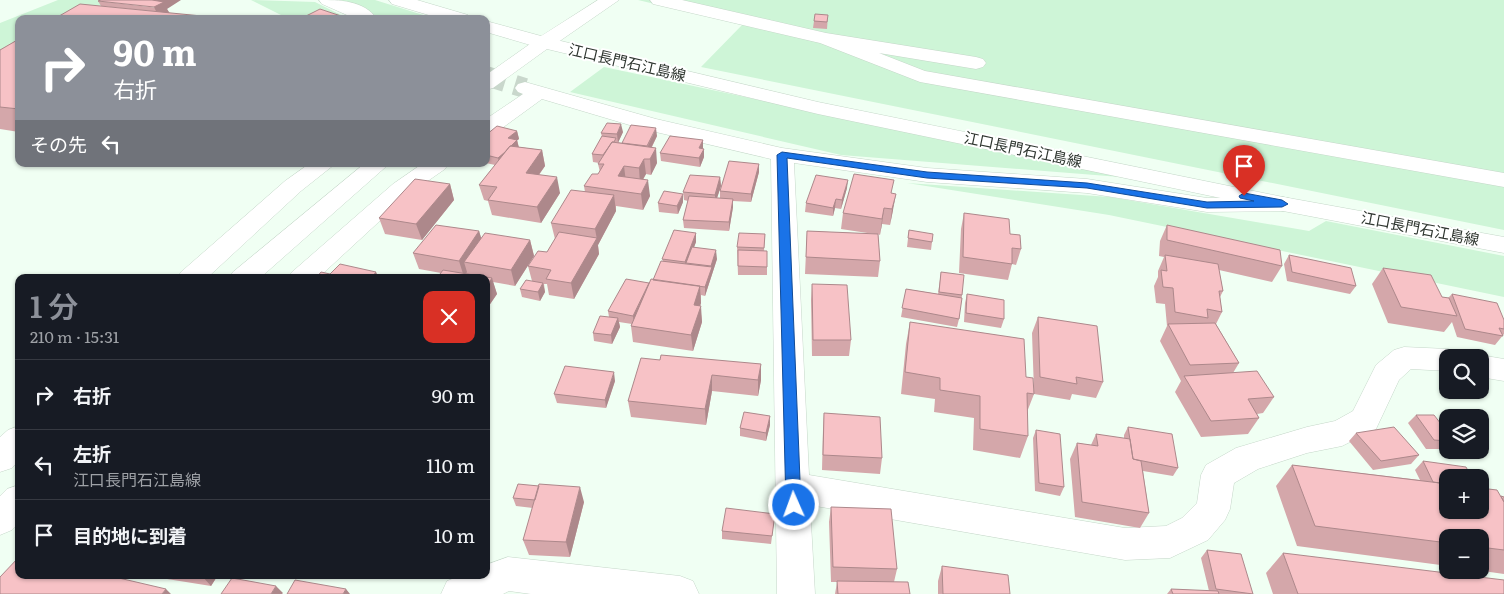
<!DOCTYPE html>
<html lang="ja">
<head>
<meta charset="utf-8">
<style>
  body { margin:0; font-family:Literata,"Noto Sans JP",serif; background:#20242c; color:#f1f3f6; height:100vh; display:flex; flex-direction:column; font-size:19px; white-space:nowrap }
  * { box-sizing:border-box; margin:0 }
  p { font-size:16px; color:#9ea1a6 }
  .icon { flex:none; width:28px; height:28px; fill:none; stroke:currentColor; stroke-width:2; stroke-linecap:round; stroke-linejoin:round }
  .map { position:relative; flex:1; overflow:hidden }
  .side { position:absolute; left:15px; top:274px; width:475px; height:305px; display:flex; flex-direction:column; background:#171b24; border-radius:10px; box-shadow:0 1px 4px #0004 }
  .side>* { flex:none }
  .guide { position:absolute; left:15px; top:15px; width:475px; height:152px; border-radius:10px; box-shadow:0 1px 4px #0004; background:#8c9099; color:#fff; overflow:hidden }
  .buttons { position:absolute; left:1439px; top:349px; display:grid; gap:10px }
  .buttons a { display:grid; place-items:center; width:50px; height:50px; border-radius:10px; background:#171b24; box-shadow:0 1px 4px #0004; font-size:25px }
  .pin { position:absolute; display:grid; place-items:center; width:42px; height:42px; color:#fff; margin:-51px -21px; border-radius:50% 50% 50% 0; rotate:-45deg; box-shadow:0 0 5px #0007 }
  .pin .icon { rotate:45deg }
  .me { position:absolute; width:55px; margin:-28px; rotate:358deg; stroke-linejoin:round; filter:drop-shadow(0 0 4px #0008) }
  .turn { display:flex; align-items:center; gap:18px; height:105px; padding:0 15px; font-size:22px }
  .turn .icon { width:65px; height:65px; stroke-width:2.5 }
  .turn b { display:block; font-size:35px; line-height:42px }
  .then { display:flex; align-items:center; height:48px; padding:0 15px; background:#0003; gap:10px; font-size:19px }
  .round { display:grid; place-items:center; flex:none; width:52px; height:52px; border-radius:10px; background:#20242c }
  .overview { display:flex; align-items:center; justify-content:space-between; height:85px; padding:0 15px }
  h1 { font-size:30px; font-weight:600; line-height:38px; color:#8c9099 }
  ul { padding:0; list-style:none }
  li { display:flex; align-items:center; gap:15px; height:70px; padding:0 15px; border-top:1px solid #363941 }
  li div { flex:1 }
  li b { display:block; font-size:19px }
  li em { font-style:normal }
  .map>svg:first-child { display:block }
  .green { fill:#cef5d7 }
  .lines { fill:none; stroke-linecap:round; stroke-linejoin:round }
  .minor-tunnel { stroke:#c9d7cc; stroke-width:20; stroke-dasharray:20 10; stroke-linecap:butt }
  .minor-casing { stroke:#c5d7c9; stroke-width:1 }
  .major-casing { stroke:#c5d7c9; stroke-width:1 }
  .minor { fill:#fff; fill-rule:evenodd }
  .major { fill:#fff; fill-rule:evenodd }
  .wall { fill:#d4a7aa }
  .shaded-wall { fill:#ad888b }
  .building { fill:#f7c2c6; stroke:#ad888b }
  .route { fill:#1a73e8; stroke:#114b97 }
  .labels { text-anchor:middle; stroke-width:4; stroke-linejoin:round; paint-order:stroke }
  .street-label { font-size:15px; fill:#2f3630; stroke:#fff }
</style>
</head>
<body>
<div class="map">
<svg width="1504" height="594" viewBox="0 0 1504 594">
  <rect width="100%" height="100%" fill="#f0fff3"/>
  <path class="green" d="M58,0h61l-35,19h-65v31l-19,9v-36z
    M251,0l64,2 26,13 -18,4h-34z
    M341,0h34l61,19h-53z
    M638,0h866v230l-803,-163 41,-42z
    M604,67l516,110 -279,-22 -271,-63z
    M907,183l203,14 199,34 17,-10 178,35v41l-395,-82z"/>
  <g class="lines">
    <path class="minor-tunnel" d="M486,76l39,12"/>
    <g class="minor-casing">
      <path id="minor" d="M319,0c20,0 45,0 58,19h-21l-34,-15z
        M389,0h28l51,15 3,4h-29l-50,-15z
        M598,0h21l-68,47 -7,2 -58,-17v-11l55,15z
        M650,0h32l144,33 150,24 7,2 3,4 -3,4 -7,2 -97,-16 46,18 579,102v14l-584,-105 -100,-39 -167,-39z
        M525,82l131,37 126,29 145,20 160,11 120,19 76,-1 9,2 3,5 -3,5 -9,2 -76,1 -120,-19 -160,-11 -133,-19 15,312 316,53 41,-2 16,-8 15,-15 4,-28 5,-10 30,-17 71,-21 28,-6 18,-10 23,-46 18,-15 10,-3 44,2 10,3 3,6h-13v13l-37,-2 -12,11 -23,49 -34,17 -35,7 -49,16 -24,14 -4,26 -5,11 -17,20 -38,18 -45,2 -315,-55 5,89h-38l-6,-435 -128,-30 -101,-30 -48,35 -8,1v-16l37,-25 -5,-2 -3,-4 3,-4z
        M309,164h26l-34,27 -94,87h-30l4,-6 104,-91z
        M422,164h26l-3,5 -36,25 -91,84h-30l4,-6 101,-88z
        M1480,355l24,4v22l-24,-4v-19h-9z
        M19,426v34l-7,8 -12,4v-35l8,-7z
        M508,557l172,19 13,5 6,13h-168l-22,-3 -6,3h-62l6,-13 15,-6h24v-10z"/>
    </g>
    <g class="major-casing">
      <path id="major" d="M544,37l274,65 465,95 221,40v16l-221,-42 -465,-97 -271,-65 -54,39 -7,2v-15l51,-36z
        M364,164h25l-129,114h-31l4,-6z
        M19,485v38l-7,7 -12,5v-39l7,-7z"/>
    </g>
    <use href="#minor" class="minor"/>
    <use href="#major" class="major"/>
  </g>
  <path class="wall" d="M98,1l69,8 2,4 -68,-7z
    M828,15l-1,14 -14,-1 1,-7z
    M19,39v93l-19,-3v-79z
    M517,131l2,8 -2,1 2,7 23,3 3,16 -6,9 21,18 -19,30 -49,-8 -4,-14 -4,-1 -5,-15 16,-20 -9,-2v-28z
    M623,132l-5,10 4,1 35,-7 -5,11 5,16 -6,12 -5,-1 -3,6 7,16 -7,14 -27,-4v5l-18,34 1,9 -25,45 -25,-4 -2,-11h-3l1,8 -5,9 -18,-4 -2,-8 12,-8 -4,-15 19,-14 8,-13 -4,-16 34,-31 -1,-6 14,-12 2,-2 -2,-8 1,-1 -6,-1 -1,-8 10,-17 -1,-4z
    M703,140v9h1v8l-4,10 -39,-6 -1,-8z
    M759,164v8l-8,30 -18,-1v6l-4,24 -45,-3 -1,-8 5,-19 -4,-1 -1,-8 37,-15 1,9 -4,12h3v-7z
    M450,184l4,16 -32,40 -37,-6 -6,-16z
    M847,188l-6,21 -6,-1 -2,8 -28,-4 1,-9z
    M892,193l1,17 -3,15 -8,-1 -2,11 -2,-1 2,27 -2,16 -73,-3 2,-43 67,3 -33,-5 2,-16z
    M683,202l-5,12 -19,-2 -1,-9z
    M964,213l46,21 11,15 -5,16 -4,-1 -4,16 -49,-7 2,-44z
    M1167,225l115,41 -10,16 -53,-12 4,21 -3,6 2,15 -6,12 23,39 -6,10 41,24 -11,16 -6,1 2,4 -11,16 -47,3 -26,-45 6,-11 -21,-40 7,-15 -2,-22 -9,-1 -2,-17 4,-9v-6l6,-14 -5,-1 1,-15z
    M909,230l23,12 -1,8 -24,-3z
    M479,231l2,7 49,2 4,16 -19,30 -22,-4 4,12 -11,16v-32l-45,-5 -22,-4 -6,-16z
    M696,233v9l-2,5 23,12 -12,37 -4,-1v8l-1,3 2,16 -9,29 -60,-9 -2,-16 1,-2 -13,-2 1,5 -8,17 -18,-3 -1,-8 16,-16 -1,-6 45,-31 10,-19 -1,-2z
    M765,234l-1,17h3v24h-29l-1,-28z
    M1289,255l67,31 -6,8 -63,-13 -3,-17z
    M1383,268l59,29 6,1 4,-4 52,26v14l-9,11 -38,-8 -5,-15 -8,10 -56,-9 -16,-39z
    M941,272l21,23 -3,24 -2,8 -56,-10 5,-28 32,5z
    M812,284l39,56 -2,16h-37l-1,-56z
    M967,294l37,25 -3,9 -37,-6 1,-19z
    M1038,317l65,65 -7,16 -24,-4 -2,6 -36,-6 -7,18 1,24 -8,22 -47,-8 1,-32 -40,-6 1,-13 -34,-5 5,-50 4,-22 116,55 8,14 -2,-58z
    M660,360l101,4v16l-3,16 -46,-5 -6,34 -75,-8 -3,-16z
    M615,381l-9,27 -49,-5 -3,-9z
    M824,413l58,45 -2,16 -58,-4 1,-41z
    M1416,415l32,18v14l-3,2h-19l-18,-26z
    M770,425l-4,16 -26,-5v-8z
    M1128,427l50,41 -5,8 -30,-5 6,42 -9,15 -65,-11 -5,-58 7,-16 14,2 5,-11 28,5v-4z
    M1036,430l28,57 -4,9 -25,-5 -2,-53z
    M1356,433l63,22 -8,9 -38,6 -24,-29z
    M1423,461l25,17 53,18 3,1v77l-28,-4h4v-32h-32v28l-151,-20 -21,-60 16,-21 128,15 -5,-10z
    M513,498l71,4 -14,55 -41,-2 -6,-15 10,-32 -17,-2z
    M831,507l66,62 -3,13 16,12h-75l2,-12h-6l-2,-60z
    M775,514l-4,30 -49,-5v-8z
    M1207,550l46,44h-86l4,-5 38,2 -8,-33z
    M1283,553l221,41h-231l-7,-21z
    M942,566l68,28h-72v-13z
    M142,575h76l-7,11z"/>
  <path class="shaded-wall" d="M152,0h29l-14,9 4,6 -11,4 -6,-12z
    M621,124l2,8 -5,11 -1,-9z
    M656,128l1,8 -10,20v-8z
    M517,131l2,8 -9,7 -2,-8z
    M517,140l2,9 -19,17 -2,-8z
    M703,140v8l-4,9v-9z
    M656,148l1,15 -6,12 -1,-16z
    M704,149v8l-4,10 -1,-9z
    M542,150l3,16 -16,22 -3,-15z
    M644,159l2,15 -6,10 -1,-16z
    M759,164v8l-8,30v-8z
    M624,166l2,16 -6,10 -2,-16z
    M557,177l3,16 -19,30 -4,-16z
    M720,177l1,9 -6,18v-9z
    M648,180l2,16 -7,14 -2,-16z
    M848,180l-1,8 -6,21 1,-9z
    M450,184l4,16 -32,40 -6,-16z
    M683,194v8l-5,12 -1,-8z
    M896,194l-3,16 -3,15 2,-16z
    M614,195l2,16 -18,34 -3,-16z
    M733,199v8l-4,24v-9z
    M836,199l-1,9 -2,8v-8z
    M884,208l-2,16 -2,11 2,-16z
    M479,231l5,16 -20,15 3,10 -3,5 -5,-16z
    M696,233v9l-8,21h-2v8l-1,-9z
    M597,238l2,16 -25,45 -3,-16z
    M530,240l4,16 -19,30 -4,-16z
    M716,250l1,9 -12,37v-9l6,-17v-4z
    M376,272l3,6h-8z
    M492,278l5,16 -11,16v-23z
    M543,283l2,9 -5,9 -2,-9z
    M650,283l-16,42 -1,-9z
    M700,286l1,17 -6,18 -1,-16z
    M701,306l1,16 -9,29 -2,-16z
    M618,318l2,9 -8,17 -1,-9z
    M761,364v16l-3,16v-16z
    M614,372l1,9 -9,27 -1,-8z
    M712,375v16l-6,34 -1,-16z
    M770,416v9l-4,16v-8z
    M580,487l4,15 -14,55 -4,-15z
    M201,575h17l-7,11z
    M276,586l7,7 -1,1h-11z
    M166,589l5,5h-9z
    M346,589l4,5h-7z"/>
  <path class="building" d="M101,0h51l12,2 -10,5 -56,-6z
    M80,4l152,15h-178z
    M320,9l30,10h-40l-6,-2z
    M815,14l13,1 -1,7 -13,-1z
    M19,39v70l-19,-2v-57z
    M607,123l14,1 -4,10 -16,-1z
    M631,125l25,3 -9,18 -25,-3z
    M497,126l20,5 -9,7 9,2 -6,6h-1l-5,6 -7,6 -12,-3v-20z
    M602,136l14,2 -2,4h-2l-9,13 -11,-1z
    M670,136l33,4 -4,8 5,1 -5,9 -39,-5z
    M612,142l44,6 -6,11h-6l-5,9 -15,-2 -6,10 30,4 -7,14 -57,-8 8,-12h6l6,-10h-6z
    M510,146l32,4 -16,23 31,4 -20,30 -49,-7 9,-13 -18,-2z
    M729,161l30,3 -8,30 -31,-3z
    M854,174l40,6 -3,13 5,1 -4,15 -8,-1 -2,11 -39,-6z
    M690,175l30,2 -5,18 -32,-3z
    M816,175l32,5 -6,20 -6,-1 -3,9 -27,-5z
    M415,179l35,5 -34,40 -37,-6z
    M571,190l43,5 -19,34 -44,-6z
    M664,191l19,3 -6,12 -19,-3z
    M689,196l44,3 -4,23 -46,-2z
    M964,213l45,6 1,15 10,1 1,14 -9,-1v16l-49,-7z
    M436,225l43,6 -20,30 -46,-8z
    M1167,225l113,25 2,16 -115,-26z
    M674,230l22,3 -11,29 -23,-3z
    M909,230l24,4 -1,8 -24,-4z
    M807,231l71,3 2,27 -74,-4z
    M559,232l38,6 -26,45 -25,-4 5,-9 -23,-4 10,-15 9,1z
    M485,233l45,7 -19,30 -47,-8z
    M739,233l26,1 -1,14 -27,-1z
    M692,247l24,3 -5,16 -25,-3z
    M738,250l29,1v16l-29,-1z
    M1165,255l53,9 5,27h-4l3,21 -15,-3 1,9 -33,-6 -2,-24 -10,-1 -2,-17 6,1z
    M1289,255l62,13 5,18 -64,-14z
    M661,261l51,6 -7,20 -52,-7z
    M340,264l36,8 -5,6h-55l5,-6 9,2z
    M1383,268l48,7 11,22 7,1 8,18 -56,-9z
    M443,270l49,8 -6,9v-9h-49z
    M941,272l23,3 -2,20 -23,-3z
    M626,279l23,4 -16,33 -25,-5z
    M651,279l49,7 -6,19 7,1 -10,29 -60,-9z
    M526,280l17,3 -5,9 -18,-3z
    M812,284l35,1 4,55h-38z
    M906,289l56,9 -3,21 -57,-11z
    M967,294l37,6v19l-38,-6z
    M1452,294l45,9 7,17v9l-5,-1 4,8 -38,-7z
    M600,316l18,2 -7,17 -18,-2z
    M1038,317l59,9 6,56 -27,-5 1,7 -37,-7z
    M910,322l114,17 2,38 7,1 1,16 -7,-1 1,43 -48,-7v-33l-40,-6v-12l-35,-6z
    M1215,323l24,40 -49,2 -22,-41z
    M661,355l100,9 -3,16 -46,-5 -7,34 -77,-8 13,-43 19,2z
    M565,366l49,6 -9,28 -51,-6z
    M1257,371l17,26 -26,2 11,19 -48,3 -27,-45z
    M744,412l26,4 -4,17 -26,-5z
    M824,413l56,4 2,41 -59,-3z
    M1416,415h18l14,18v8l-14,-1z
    M1128,427l44,7 6,34 -45,-9z
    M1394,427l25,28 -38,6 -25,-28z
    M1036,430l24,4 4,53 -25,-4z
    M1096,434l34,5 3,20 8,2 8,52 -67,-11 -5,-59 21,3z
    M1423,461l43,6 6,11h-24v6l-15,-2z
    M1292,465l156,19v26h32v-22l17,2 7,12v48l-24,-3v-9h-32v5l-133,-17z
    M518,484l21,2 -4,14 -22,-2z
    M539,484l41,3 -14,55 -43,-2z
    M1501,496l3,1v5z
    M831,507l60,2 6,60 -64,-2z
    M726,508l49,6 -3,22 -50,-5z
    M1207,550l34,4 12,40 -37,-5z
    M1283,553l221,27v14h-206z
    M19,557v18h87l60,14 -4,5h-162v-17z
    M942,566l66,9 2,19h-67z
    M232,578l44,8 -5,8h-50z
    M295,580l51,9 -3,5h-56z
    M837,581l71,1 2,12h-72z
    M1171,589l47,2 1,3h-46z"/>
  <path class="route" d="M782,152l145,20 160,11 120,19 47,-1 -14,-3 -1,-2 5,-3 38,7 6,4 -6,3 -75,1 -120,-20 -160,-10 -140,-20 14,347 -2,4 -5,2 -5,-2 -3,-4 -9,-350z"/>
  <g class="labels">
    <g class="street-label">
      <text transform="translate(627 63) rotate(13)" y="5">江口長門石江島線</text>
      <text transform="translate(1023 150) rotate(12)" y="5">江口長門石江島線</text>
      <text transform="translate(1420 229) rotate(11)" y="5">江口長門石江島線</text>
    </g>
  </g>
</svg>
<div class="buttons">
<a><svg class="icon" aria-label="search" viewBox="0 0 24 24"><circle cx="10" cy="10" r="6"/><path d="M15 15l6 6"/></svg></a>
<a><svg class="icon" aria-label="layers" viewBox="0 0 24 24"><path d="M12 4l9 5-9 5-9-5zM3 14l9 5 9-5"/></svg></a>
<a>+</a>
<a>−</a>
</div>
<div class="pin" style="left:1244px;top:196px;background:#d93025"><svg class="icon" aria-label="arrive" viewBox="0 0 24 24"><path d="M6 21V4h12l-3 4 3 4H6"/></svg></div>
<svg class="me" style="left:794px;top:505px" viewBox="-20 -20 40 40"><circle r="17" fill="#1a73e8" stroke="#fff" stroke-width="3"/><path d="M0-11L8 9 0 5-8 9z" fill="#fff"/></svg>
<div class="guide">
<div class="turn"><svg class="icon" aria-label="right" viewBox="0 0 24 24"><path d="M7 20v-9h11M14 6l5 5-5 5"/></svg><div><b>90 m</b>右折</div></div>
<div class="then">その先<svg class="icon" aria-label="left" viewBox="0 0 24 24"><path d="M17 20v-9H6M10 6l-5 5 5 5"/></svg></div>
</div>
<section class="side">
<div class="overview"><div><h1>1 分</h1><p>210 m · 15:31</p></div><a class="round" style="background:#d93025;color:#fff"><svg class="icon" aria-label="close" viewBox="0 0 24 24"><path d="M6 6l12 12M18 6L6 18"/></svg></a></div>
<ul>
<li><svg class="icon" aria-label="right" viewBox="0 0 24 24"><path d="M7 20v-9h11M14 6l5 5-5 5"/></svg><div><b>右折</b></div><em>90 m</em></li>
<li><svg class="icon" aria-label="left" viewBox="0 0 24 24"><path d="M17 20v-9H6M10 6l-5 5 5 5"/></svg><div><b>左折</b><p>江口長門石江島線</p></div><em>110 m</em></li>
<li><svg class="icon" aria-label="arrive" viewBox="0 0 24 24"><path d="M6 21V4h12l-3 4 3 4H6"/></svg><div><b>目的地に到着</b></div><em>10 m</em></li>
</ul>
</section>
</div>
</body>
</html>
